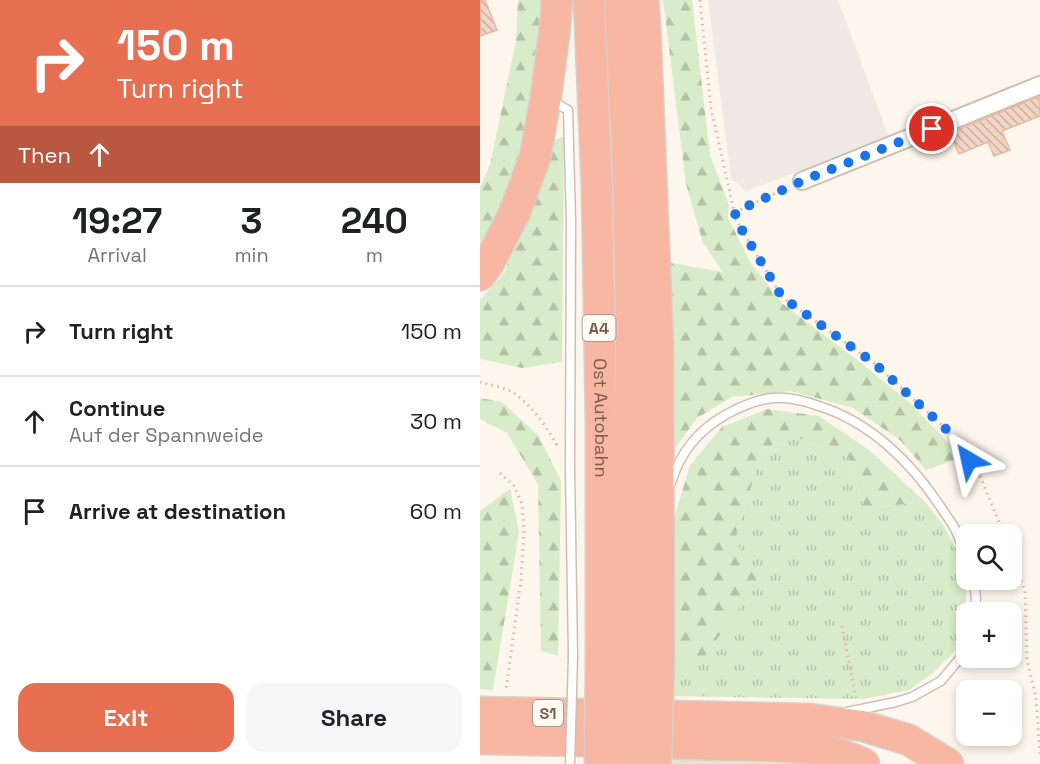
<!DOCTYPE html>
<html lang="en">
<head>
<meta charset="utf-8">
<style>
  body { margin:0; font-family:"Space Grotesk",sans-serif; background:#f6f6f6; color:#202124; height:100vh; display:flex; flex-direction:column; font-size:22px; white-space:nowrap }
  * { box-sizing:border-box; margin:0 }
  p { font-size:20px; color:#757577 }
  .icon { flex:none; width:33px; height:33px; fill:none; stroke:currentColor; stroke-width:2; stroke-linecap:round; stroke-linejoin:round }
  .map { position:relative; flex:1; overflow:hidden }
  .sheet { display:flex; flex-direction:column; background:#fff; width:480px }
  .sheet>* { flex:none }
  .top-card { background:#e76f51; color:#fff; overflow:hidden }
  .buttons { position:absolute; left:476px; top:524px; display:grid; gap:12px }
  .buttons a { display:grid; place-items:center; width:66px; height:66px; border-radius:12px; background:#fff; box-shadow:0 3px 9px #0003; font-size:30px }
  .pin { position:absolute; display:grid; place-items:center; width:51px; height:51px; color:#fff; margin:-26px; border:3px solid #fff; border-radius:50%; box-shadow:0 2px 6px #0007 }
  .me { position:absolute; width:66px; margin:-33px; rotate:324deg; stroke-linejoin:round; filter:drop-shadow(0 0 4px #0008) }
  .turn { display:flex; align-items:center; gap:21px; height:126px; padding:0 18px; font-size:27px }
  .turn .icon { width:78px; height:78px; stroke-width:2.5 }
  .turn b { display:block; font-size:42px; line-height:51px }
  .then { display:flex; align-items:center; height:57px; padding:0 18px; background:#0003; gap:12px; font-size:22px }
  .eta { display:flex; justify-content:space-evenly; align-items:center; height:102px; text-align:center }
  .eta b { font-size:36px; font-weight:800; line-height:42px }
  .button { display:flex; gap:12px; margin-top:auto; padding:12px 18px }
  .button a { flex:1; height:69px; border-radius:18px; background:#e76f51; color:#fff; font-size:24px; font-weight:800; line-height:69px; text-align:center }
  .button a+a { background:#f6f6f6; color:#202124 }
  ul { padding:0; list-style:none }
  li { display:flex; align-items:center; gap:18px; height:90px; padding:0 18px; border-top:2px solid #e0e0e0 }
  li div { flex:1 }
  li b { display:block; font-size:22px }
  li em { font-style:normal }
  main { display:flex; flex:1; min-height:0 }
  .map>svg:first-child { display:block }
  .industrial { fill:#efe9e4 }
  .grass { fill:url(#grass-tufts) }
  .forest { fill:url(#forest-firs) }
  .building { fill:url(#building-back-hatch); stroke:#e6bba3; stroke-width:1.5 }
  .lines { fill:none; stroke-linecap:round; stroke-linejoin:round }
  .lane-casing { stroke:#d1beb0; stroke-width:11 }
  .street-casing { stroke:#d1beb0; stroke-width:20 }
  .highway-casing { stroke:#dad1cd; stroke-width:33 }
  .path { stroke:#d9b8a5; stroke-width:3; stroke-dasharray:1.5 4.5; stroke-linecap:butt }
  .lane { stroke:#fff; stroke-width:8 }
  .street { stroke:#fff; stroke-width:16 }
  .highway { stroke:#f7b7a3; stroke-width:30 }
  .lane-bridge-casing { stroke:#d1beb0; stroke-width:11; stroke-linecap:butt }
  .highway-bridge-casing { stroke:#dad1cd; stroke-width:33; stroke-linecap:butt }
  .lane-bridge { stroke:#fff; stroke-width:8 }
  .highway-bridge { stroke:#f7b7a3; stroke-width:30 }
  .route { stroke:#1a73e8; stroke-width:10; stroke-dasharray:0 18 }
  .labels { text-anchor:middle; stroke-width:6; stroke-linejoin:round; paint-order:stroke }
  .shield { fill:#fffaf3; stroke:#a28b7f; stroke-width:1.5 }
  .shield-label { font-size:16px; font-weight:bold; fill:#7a5c4d }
  .street-label { font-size:18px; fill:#7a5c4d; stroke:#fffaf3 }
</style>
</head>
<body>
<main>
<section class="sheet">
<div class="top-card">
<div class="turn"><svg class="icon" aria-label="right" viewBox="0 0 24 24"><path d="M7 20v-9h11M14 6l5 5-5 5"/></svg><div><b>150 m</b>Turn right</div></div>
<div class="then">Then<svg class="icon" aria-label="ahead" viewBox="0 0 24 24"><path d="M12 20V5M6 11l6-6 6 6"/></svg></div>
</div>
<div class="eta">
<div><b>19:27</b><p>Arrival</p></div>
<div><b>3</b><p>min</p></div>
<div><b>240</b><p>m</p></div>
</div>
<ul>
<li><svg class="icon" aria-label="right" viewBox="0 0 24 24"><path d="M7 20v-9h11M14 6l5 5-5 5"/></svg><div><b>Turn right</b></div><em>150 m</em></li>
<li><svg class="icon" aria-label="ahead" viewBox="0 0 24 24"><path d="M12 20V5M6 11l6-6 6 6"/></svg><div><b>Continue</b><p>Auf der Spannweide</p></div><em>30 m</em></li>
<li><svg class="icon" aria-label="arrive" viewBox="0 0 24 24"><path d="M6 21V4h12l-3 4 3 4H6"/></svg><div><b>Arrive at destination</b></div><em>60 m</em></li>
</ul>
<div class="button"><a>Exit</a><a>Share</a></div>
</section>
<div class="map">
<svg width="560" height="764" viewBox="0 0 560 764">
  <defs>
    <pattern id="grass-tufts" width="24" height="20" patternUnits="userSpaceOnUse" patternTransform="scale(1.5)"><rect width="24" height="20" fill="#d8ecc9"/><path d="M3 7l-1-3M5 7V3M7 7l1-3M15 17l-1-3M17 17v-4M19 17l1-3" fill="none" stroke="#b4c2a5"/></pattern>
    <pattern id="forest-firs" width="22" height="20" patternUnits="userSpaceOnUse" patternTransform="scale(1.5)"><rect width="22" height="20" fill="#d8ecc9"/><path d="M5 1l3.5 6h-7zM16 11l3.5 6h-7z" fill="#b4c2a5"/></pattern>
    <pattern id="building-back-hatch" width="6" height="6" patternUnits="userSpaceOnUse" patternTransform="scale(1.5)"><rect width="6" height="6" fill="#f3d5c3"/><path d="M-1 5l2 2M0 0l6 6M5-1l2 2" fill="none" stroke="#cab0a1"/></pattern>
  </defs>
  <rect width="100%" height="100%" fill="#fdf6ec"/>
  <path class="industrial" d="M228,0h130l51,138 -143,53 -15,-13z"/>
  <path class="grass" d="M319,438l49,19 16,51 61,-6 19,24 16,31 6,30v31l-9,31 -24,24 -24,17 -46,9 -193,-3 1,-38 64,-118 28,-92z
    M189,760l127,3 8,1h-135z"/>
  <path class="forest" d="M38,0h30l-31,174 -23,52 -14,22v-61l10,-22 26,-124z
    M183,0h29l18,155 19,50 -1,13 24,47 31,39 78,59 48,39 53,55 -36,13 -26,-30 -47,-32 -62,-17 -59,6 -35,21 -29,40 -3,-196 58,10 -20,-29 -17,-59z
    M84,136l-2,226 -40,6 -42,-9v-59l25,-28 44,-130z
    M0,398l22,4 37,34 22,45 -3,175 -17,-5 -3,-167 -31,-51 -27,-14z
    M287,409l52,7 50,34 56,52 -61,6 -16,-51 -49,-19 -36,10 -28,92 23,43 -55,75h-32l2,-136 17,-57 32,-38z
    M30,489l9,43 -26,158 -13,-1v-178z"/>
  <path class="building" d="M0,0h5l12,30 -17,6z
    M560,96v20l-38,15 8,19 -16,6 -6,-14 -29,12 -9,-21z"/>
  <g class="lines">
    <g class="lane-casing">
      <path id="lane" d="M72,101l16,9 3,111 -1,248 3,187
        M191,483c9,-31 27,-53 56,-69 13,-7 31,-15 47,-16 15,-1 31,3 45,8 51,16 92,56 121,100 5,8 11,15 15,23 4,8 7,17 11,25
        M493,579l3,18 -1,15
        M367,712l49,-10 16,-5 29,-16 20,-24 5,-11"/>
    </g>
    <g class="street-casing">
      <path id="street" d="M322,181l238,-96"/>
    </g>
    <g class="highway-casing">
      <g id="highway">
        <path id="s1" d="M109,0l8,191 4,234v232"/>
        <path d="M140,0l8,171 3,157 -1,329"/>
        <path d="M163,0l2,22 13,323 1,313"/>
        <path d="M0,275l9,-12 26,-51 20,-55 11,-60 9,-70 2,-27"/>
        <path d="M0,712l330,7 53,7 46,14 39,24"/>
        <path d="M0,739c80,1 160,3 239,6 45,1 105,-2 145,19"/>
      </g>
    </g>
    <path class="path" d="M220,0l11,108 25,112 46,77 92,66 72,66 34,47 24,58
      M255,212l54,-25
      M0,382c10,3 23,5 32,10 20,13 35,35 46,55
      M20,473l14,13 8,18 2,24 -3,52 -15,110
      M531,552l14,39 2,69 9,37 4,61
      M362,626l14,73"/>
    <use href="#lane" class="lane"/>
    <use href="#street" class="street"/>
    <use href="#highway" class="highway"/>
    <g class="lane-bridge-casing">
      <path id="lane-bridge" d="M90,764l3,-108"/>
    </g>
    <g class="highway-bridge-casing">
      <path id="highway-bridge" d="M120,764l1,-107
        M149,764l1,-107
        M176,764l3,-106"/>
    </g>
    <use href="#lane-bridge" class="lane-bridge"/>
    <use href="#highway-bridge" class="highway-bridge"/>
  </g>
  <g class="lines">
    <path class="route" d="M452,129l-130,52 -67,31 1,8 46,77 92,66 72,66 23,31"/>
  </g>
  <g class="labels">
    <g class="shield">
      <rect x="102.5" y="315" width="33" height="26" rx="4.5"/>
      <rect x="53" y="700" width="30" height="26" rx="4.5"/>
    </g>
    <g class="shield-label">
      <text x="119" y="334">A4</text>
      <text x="68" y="719">S1</text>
    </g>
    <g class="street-label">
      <text dy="6" stroke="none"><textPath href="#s1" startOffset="418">Ost Autobahn</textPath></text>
    </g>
  </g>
</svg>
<div class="buttons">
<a><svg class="icon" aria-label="search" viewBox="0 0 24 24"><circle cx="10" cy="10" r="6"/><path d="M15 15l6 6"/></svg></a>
<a>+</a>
<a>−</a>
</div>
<div class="pin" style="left:452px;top:129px;background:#d93025"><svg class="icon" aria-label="arrive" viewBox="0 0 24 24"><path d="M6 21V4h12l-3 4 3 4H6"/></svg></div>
<svg class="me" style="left:489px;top:460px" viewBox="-20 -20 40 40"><path d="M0-17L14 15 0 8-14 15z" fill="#1a73e8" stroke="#fff" stroke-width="4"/></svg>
</div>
</main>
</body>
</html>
